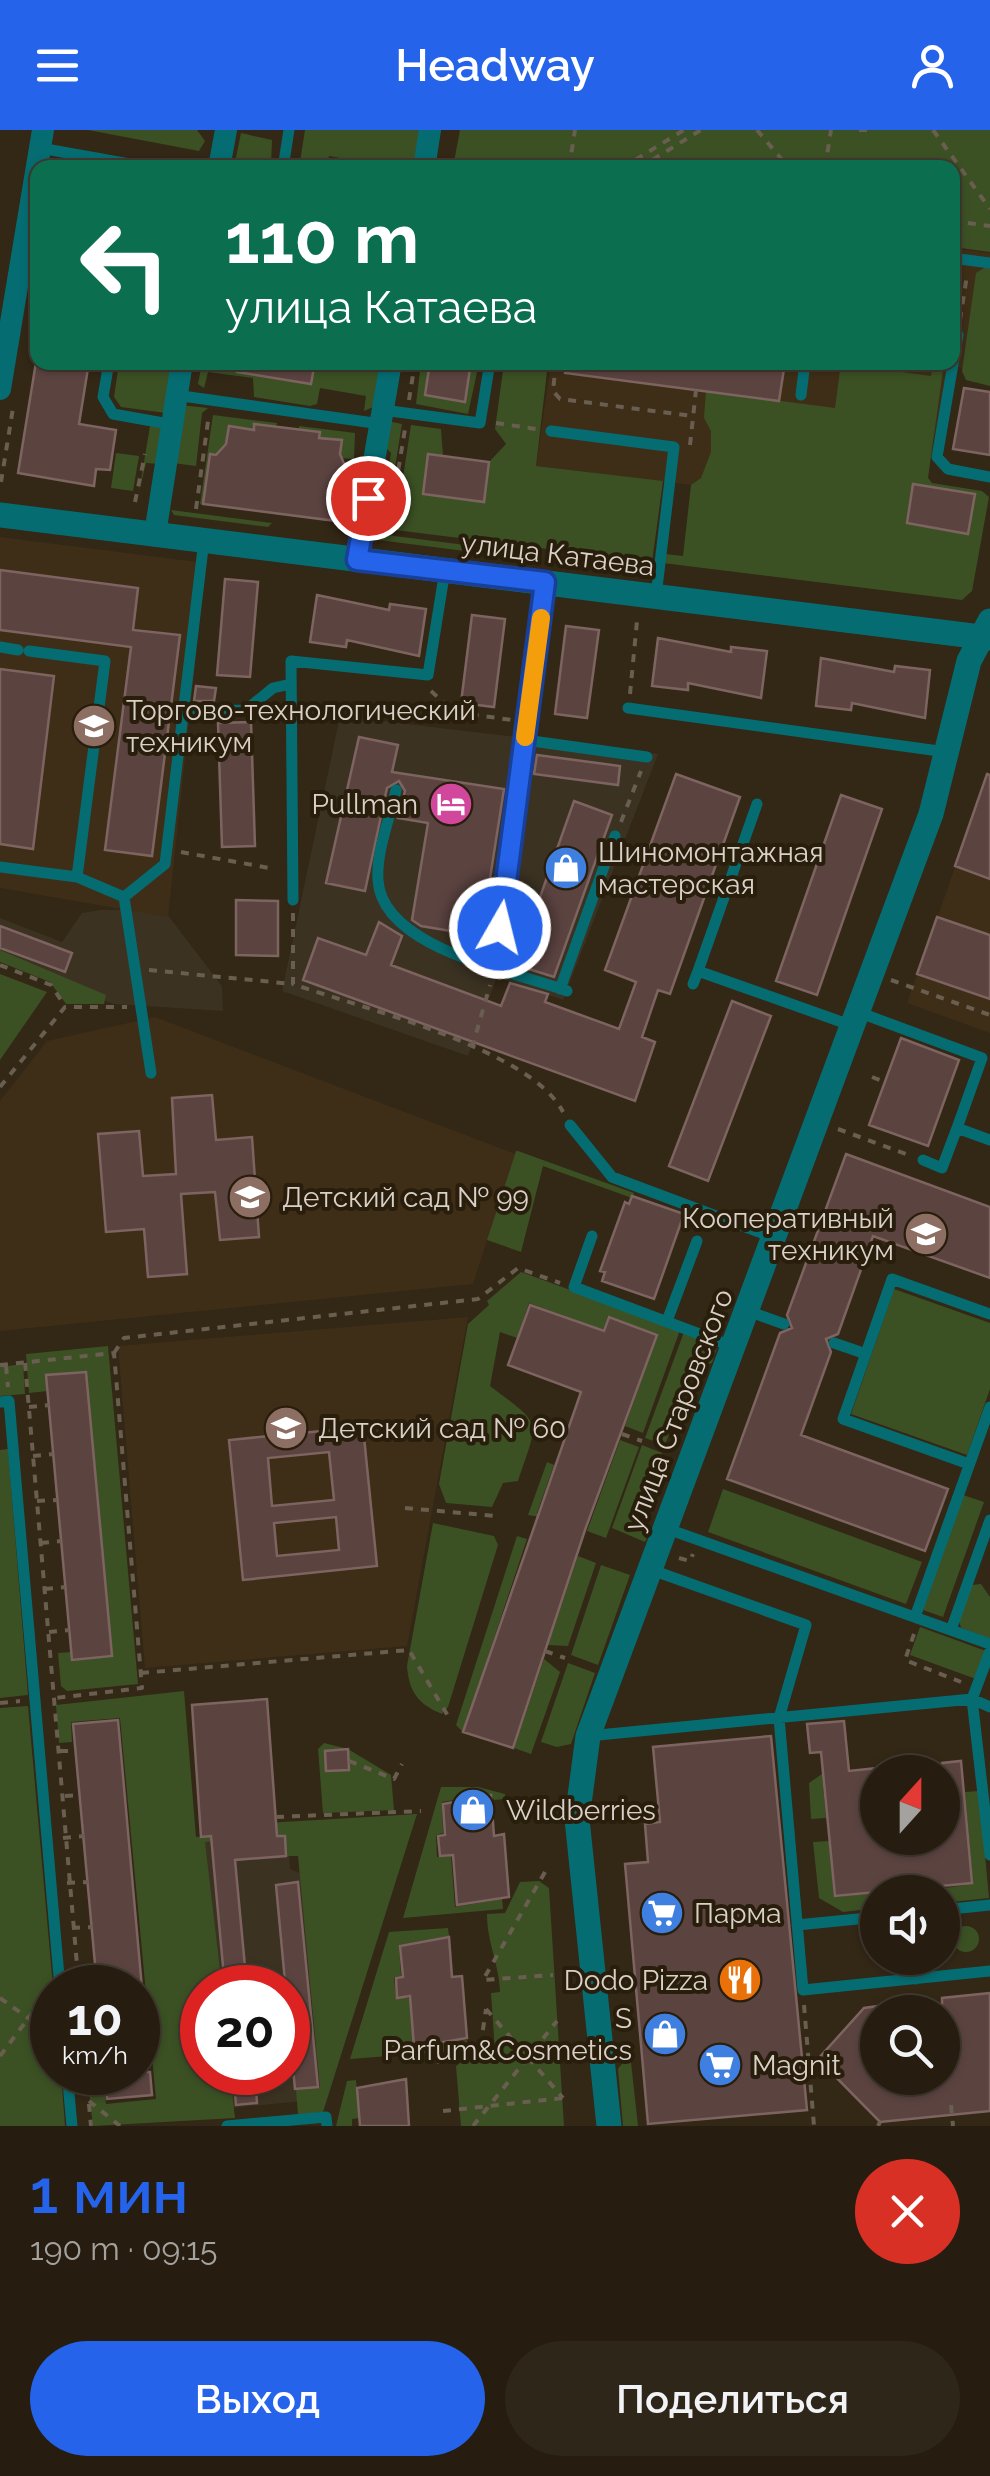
<!DOCTYPE html>
<html lang="ru">
<head>
<meta charset="utf-8">
<style>
  body { margin:0; font-family:Raleway,sans-serif; background:#2e2619; color:#f1f3f6; height:100vh; display:flex; flex-direction:column; font-size:38px; white-space:nowrap }
  * { box-sizing:border-box; margin:0 }
  p { font-size:32px; color:#a4a29f }
  .icon { flex:none; width:55px; height:55px; fill:none; stroke:currentColor; stroke-width:2; stroke-linecap:round; stroke-linejoin:round }
  .map { position:relative; height:1996px; overflow:hidden }
  .details { display:flex; flex-direction:column; background:#261d10; flex:1 }
  .details>* { flex:none }
  .top-card { position:absolute; left:30px; top:30px; width:930px; height:210px; border-radius:20px; box-shadow:0 2px 8px #0004,0 0 0 2px #423b30; background:#0b6e4f; color:#fff; overflow:hidden }
  .needle { width:65px; rotate:21deg }
  .tools { position:absolute; left:860px; top:1625px; display:grid; gap:20px }
  .tools a { display:grid; place-items:center; width:100px; height:100px; border-radius:50%; background:#261d10; box-shadow:0 2px 8px #0004,0 0 0 2px #423b30; font-size:50px }
  .speed { position:absolute; left:30px; top:1835px; display:flex; gap:20px; font-size:50px; font-weight:700; text-align:center }
  .speed>* { display:grid; place-content:center; width:130px; height:130px; border-radius:50%; background:#261d10; box-shadow:0 2px 8px #0004,0 0 0 2px #423b30; line-height:1 }
  .speed small { font-size:25px; font-weight:400 }
  .speed .limit { border:15px solid #d22; background:#fff; color:#111 }
  .pin { position:absolute; display:grid; place-items:center; width:85px; height:85px; color:#fff; margin:-42px; border:5px solid #fff; border-radius:50%; box-shadow:0 2px 10px #0007 }
  .me { position:absolute; width:110px; margin:-55px; rotate:8deg; stroke-linejoin:round; filter:drop-shadow(0 0 8px #0008) }
  .turn { display:flex; align-items:center; gap:35px; height:210px; padding:0 30px; font-size:45px }
  .turn .icon { width:130px; height:130px; stroke-width:2.5 }
  .turn b { display:block; font-size:70px; line-height:85px }
  .round { display:grid; place-items:center; flex:none; width:105px; height:105px; border-radius:52px; background:#2e2619 }
  .overview { display:flex; align-items:center; justify-content:space-between; height:170px; padding:0 30px }
  h1 { font-size:60px; font-weight:600; line-height:75px; color:#2563eb }
  .cta { display:flex; gap:20px; margin-top:auto; padding:20px 30px }
  .cta a { flex:1; height:115px; border-radius:60px; background:#2563eb; color:#fff; font-size:40px; font-weight:600; line-height:115px; text-align:center }
  .cta a+a { background:#2e2619; color:#f1f3f6 }
  header { display:flex; justify-content:space-between; align-items:center; height:130px; padding:0 30px; background:#2563eb; color:#fff; font-size:45px; font-weight:600 }
  .map>svg:first-child { display:block }
  .industrial { fill:#3b3222 }
  .built { fill:#3e2e17 }
  .green { fill:#3b5124 }
  .building { fill:#5b4340; stroke:#7e6461; stroke-width:2.5; fill-rule:evenodd }
  .lines { fill:none; stroke-linecap:round; stroke-linejoin:round }
  .path { stroke:#695e4f; stroke-width:4; stroke-dasharray:8 8; stroke-linecap:butt }
  .service { stroke:#056d72; stroke-width:11 }
  .minor { stroke:#056d72; stroke-width:22 }
  .tertiary { stroke:#056d72; stroke-width:25 }
  .route-casing { stroke:#184099; stroke-width:25 }
  .route { stroke:#2563eb; stroke-width:18 }
  .slow { stroke:#f59e0b; stroke-width:18 }
  .labels { text-anchor:middle; stroke-width:8; stroke-linejoin:round; paint-order:stroke }
  .street-label { font-size:28px; fill:#d9d1c7; stroke:#291d0c }
  .poi-label { font-size:28px; fill:#d9d1c7; stroke:#291d0c; text-anchor:start }
</style>
</head>
<body>
<header><svg class="icon" aria-label="menu" viewBox="0 0 24 24"><path d="M4 6h16M4 12h16M4 18h16"/></svg>Headway<svg class="icon" aria-label="person" viewBox="0 0 24 24"><circle cx="12" cy="8" r="4"/><path d="M4 21q1-7 8-7t8 7"/></svg></header>
<div class="map">
<svg width="990" height="1996" viewBox="0 0 990 1996">
  <rect width="100%" height="100%" fill="#332716"/>
  <path class="industrial" d="M340,586l318,38 -95,246 -66,-23 -29,79 -186,-65z
    M101,780h63l58,76 1,25 -110,-7 -113,-49v-37l62,24 20,-29z
    M288,1705l2,34 14,6 21,224 -94,9 -3,-35 60,-1v-84l-69,-1 -15,-145z"/>
  <path class="built" d="M953,118l37,5v85l-6,32 -27,-3 -12,70 -163,-22 -10,80 -236,-29 15,-103 401,-1z
    M0,407l206,26 -38,354 -168,-29z
    M988,644h2v259l-83,-30z
    M155,887l360,137 -42,130 -473,47v-230l47,-60z
    M468,1187l-61,329 -262,22 -27,-322z"/>
  <path class="green" d="M88,0h109l8,11 -6,10z
    M305,0h115l-6,37h-46v-4l-39,-7 -2,11 -28,1z
    M460,0h530v122l-37,-5 -1,-79 -499,-1z
    M241,3l31,7 -1,27h-37z
    M984,138h6v118l-24,-6 -4,-9 14,-98z
    M885,232l17,3v7l29,4 2,-13h11l-16,115 4,5 50,8 7,6 -17,94 -10,9 -299,-37 2,-9 18,2 8,-71 10,-7 10,-26v-21l-7,-13 2,-27 129,17 6,-45z
    M119,233h57l-10,50 -45,-6 -7,-10z
    M202,233h68l41,21 4,-21h65l-7,44 -9,4 2,-15 -46,-8 -3,16 -7,2 -56,-9 -1,-19 -45,-6 -4,16 -6,-4z
    M421,233h58l-11,51 -52,-10z
    M504,233h44l-12,103 127,15 -11,81 -257,-32 16,-105 30,4 2,27 46,6 17,-18 -11,-15z
    M180,275l28,3 -6,5 -6,53 -23,-3z
    M213,285l64,8 -1,4 -21,-3 -1,6 -25,-3 -3,18 -8,10h-8l-7,49h-3z
    M387,291l15,3 -17,105 -14,-2 10,-14 10,-60 -8,-8z
    M150,296l15,2 -5,36 -14,-1 -7,29z
    M299,296l56,7 -1,26 -14,-1 2,-17 -23,-3 1,-6 -21,-3z
    M116,323l23,3 -6,35 -22,-3z
    M171,380l101,13 -4,4 -94,-12z
    M371,403l126,16 -16,4 -103,-13z
    M0,820l106,45 -2,9h-38l-16,-22 -50,-20z
    M0,844l47,18 -47,68z
    M516,1021h2l116,42 -2,5 -89,-32 -22,86 -34,-12z
    M521,1142l159,58 -37,103 -18,-7 33,-92 -50,-18 -5,14 -74,-27 -12,35 -17,-6 -10,54c53,40 49,32 28,95l-15,2 -11,24 -46,-4 -7,-19 29,-160 21,-19 -2,-4z
    M894,1159l96,34v66l-23,66 -116,-41z
    M684,1202l34,13 -6,18 -18,5 -29,77 -20,-7z
    M108,1216l30,338 -71,7 -6,-5 -3,-33 13,-1 2,7 39,-3 -26,-283 -39,2 1,16 -19,2 -3,-39z
    M23,1234l2,30 -25,2v-29z
    M620,1310l19,7 -33,91 -19,-7z
    M642,1315l20,8 -23,64 10,16 -4,9 -33,-14z
    M8,1319l20,246 -28,3v-248z
    M547,1332l7,3 -17,48 14,6 -23,-4z
    M723,1359l199,73 -16,42 -198,-72z
    M963,1365l21,7 -41,115 -20,-7z
    M433,1393l61,13 4,9 -50,162 -6,7c-24,-10 -33,-22 -35,-48z
    M517,1406l10,3 -64,193 -7,-7z
    M578,1426l18,7 -28,83 -20,-1z
    M601,1435l29,10 -32,90 -27,-10z
    M981,1454l9,13v42l-29,-11 -2,-7 13,-36z
    M920,1497l66,24 -10,28 -66,-24z
    M544,1529l16,13 -29,82 -17,-6z
    M568,1533l27,10 -24,71 -14,3 -16,-5z
    M184,1561l12,146 55,-4v-9l166,-10 -94,298 -25,3 -2,-25 24,-2 -22,-232h-12l-2,-20 -79,6 17,145 -20,1v84l28,1 5,45 -142,8 -5,-43 15,-2 3,23 50,-5 -36,-381 -49,4 1,20 -13,1 -3,-38z
    M28,1576l25,281 -1,85 9,1 4,53h-65v-418z
    M324,1613l24,6 43,26 3,35 -71,3 -5,-64z
    M822,1644l4,44 -15,1 -2,-36z
    M441,1657h37l27,7v5l-11,1 -3,-6 -49,8 1,31 -7,2 1,22 14,-1 4,51 47,-8 1,10 -100,9z
    M979,1661l10,107 -46,5 -1,-11h-25l56,-8 -8,-92z
    M829,1711l5,56 43,-4v15l-34,4 -24,-14 -6,-56z
    M539,1751l10,7 15,238h-103l-5,-60 15,-11 24,-3 -4,-59 9,-1c-1,-29 -13,-49 -13,-78l18,-1 15,-31z
    M953 1809a13 13 0 1 1 26 0a13 13 0 1 1-26 0Z
    M448,1798l1,8 -50,9 2,31 -7,1 2,21h14l4,50 53,-8v10l-117,9 39,-127z
    M630,1923l8,73h-15l-5,-57z
    M356,1950l3,38 -7,1v7h-16l11,-45z"/>
  <path class="building" d="M36,232h53l-10,62 37,6 -6,40 -14,-1 -2,17 -76,-13z
    M238,232h77l-4,22 -74,-12z
    M430,232h41l-6,40 -40,-7z
    M566,232h219l-6,39 -214,-28z
    M964,258l26,4v63l-37,-6z
    M254,294l66,8 -1,6 23,2 -2,14 10,24 -6,44 -141,-18 7,-50 6,1 10,-11 3,-18 25,4z
    M428,324l61,8 -5,40 -61,-8z
    M913,354l62,10 -7,40 -61,-11z
    M0,440l138,18 -5,42 47,5 -28,221 -47,-6 26,-203 -131,-17z
    M225,449l33,3 -8,95 -33,-2z
    M317,465l72,15 1,-6 36,5 -7,47 -72,-16 -1,7 -36,-5z
    M472,485l33,4 -11,88 -33,-4z
    M566,496l33,4 -12,88 -32,-4z
    M658,508l73,14v-5l36,4 -6,47 -73,-15v7l-36,-4z
    M821,528l73,14 1,-6 35,4 -5,48 -73,-15 -1,7 -35,-4z
    M0,539l54,7 -21,173 -33,-5z
    M196,556l20,2 -2,13h-20z
    M251,592l4,124 -33,1 -4,-124z
    M359,607l39,8 -6,27 112,17 -23,147 -60,-10 -9,-6 16,-97 -30,-5 7,-27 -6,-10 -12,7 -22,103 -39,-8z
    M537,625l83,11 -2,19 -84,-11z
    M676,644l64,23 -70,197 -12,-4 -16,47 13,5 -20,59 -332,-121 15,-42 48,17 13,-33 23,14 -11,29 110,41 9,-23 38,11 -3,8 74,27 17,-47 -31,-12z
    M987,644l3,1v104l-35,-13z
    M841,665l41,14 -65,186 -41,-14z
    M574,671l38,14 -58,162 -38,-12z
    M236,770l42,1v55l-42,-1z
    M937,787l53,18v64l-73,-25z
    M0,796l72,27 -7,19 -65,-24z
    M732,871l39,15 -63,165 -39,-15z
    M901,908l58,22 -31,86 -59,-21z
    M212,965l4,45 36,-3 7,100 -39,3 -5,-48 -34,2 6,80 -39,3 -4,-48 -38,3 -8,-98 41,-3 4,45 33,-2 -4,-76z
    M846,1024l144,53v71l-117,-42 -35,98 -12,5 5,13 -30,83 147,54 -23,62 -198,-72 53,-146 12,-5 -5,-13z
    M632,1066l52,18 -30,85 -52,-18 3,-9 -5,-1 25,-69 4,2z
    M530,1175l74,26 5,-14 48,18 -72,195 -72,218 -50,-16 118,-340 -73,-27z
    M86,1242l26,284 -40,4 -26,-285z
    M363,1297l14,139 -134,14 -14,-140zM329,1322l5,48 -62,6 -4,-48zM336,1387l3,33 -62,6 -3,-33z
    M267,1569l10,137h8l1,20 -51,4 12,128h-22l-14,-152 -10,1 -9,-132z
    M118,1590l24,268h-45l-1,-13 -23,-251z
    M844,1591l5,50 29,-3v70h64v-75l19,-2 11,122 -137,13 -14,-144 -11,1 -3,-29z
    M771,1606l36,374 -159,14 -23,-260 23,-2 -3,-38 15,-2 -7,-75z
    M348,1619l1,21 -23,1 -1,-20z
    M491,1665l3,41 10,-2 5,63 -52,8 -4,-50 -13,1 -2,-20 7,-1 -2,-31z
    M298,1752l20,205 -23,2 -19,-204z
    M449,1807l3,40 10,-1 5,62 -53,9 -4,-51 -13,2 -1,-20 7,-1 -3,-31z
    M990,1863v118l-110,11 -62,-63 46,-51 14,-2v72h64v-80z
    M105,1942h45l2,23 -45,4z
    M233,1942h22l2,31 -21,2z
    M406,1949l3,47h-49l-3,-38z"/>
  <g class="lines">
    <path class="path" d="M757,0l32,38
      M859,0h13
      M933,0l57,79
      M569,38l6,-38
      M622,38l62,-38
      M639,38l62,-38
      M825,38l6,-38
      M952,91l38,5
      M960,190l7,-45
      M556,232l-3,29 7,8 133,17
      M409,270l6,-38
      M496,293l40,6
      M690,315l6,-55
      M1,352l12,-74
      M135,372l10,-48
      M196,379l13,-95
      M388,403l17,-104
      M431,561l23,21 58,8
      M630,564l7,-73
      M621,692l20,-51
      M181,722l94,17
      M293,783v71c68,24 238,65 270,128
      M0,835l51,20 14,21
      M149,840l144,14
      M891,850l99,35
      M472,918l18,-63
      M872,947l13,5
      M0,957l65,-80h62
      M838,999l71,26
      M114,1223l10,-15 354,-39 40,-31 42,15
      M25,1233l54,625
      M0,1235l114,-12 28,335 -87,10
      M6,1236l2,21
      M29,1277l20,-2
      M622,1304l20,7
      M33,1326l20,-2
      M37,1371l20,-1
      M405,1378l91,8
      M41,1413l20,-2
      M679,1428l11,3 3,-7
      M45,1459l20,-2
      M49,1502l20,-2
      M914,1504l-9,26 56,22
      M545,1521l20,7
      M141,1543l268,-23 42,71
      M0,1573l20,-2
      M60,1621h16
      M349,1631l45,18 8,-15
      M65,1666l15,-1
      M276,1687l145,-6
      M63,1708l21,-2
      M545,1742l-62,108 70,-5
      M67,1753l21,-1
      M906,1759v3
      M72,1798l20,-1
      M76,1846l20,-1
      M0,1868l52,37
      M804,1875l10,121
      M486,1879l77,89
      M0,1926l45,-60
      M437,1932l43,-13 6,-40
      M86,1942l5,54
      M86,1944l15,-2
      M89,1971l31,25
      M951,1975l2,21
      M443,1981l120,-13
      M473,1996l84,-105
      M878,1996l2,-4"/>
    <path class="service" d="M40,18l112,20
      M283,38l6,-38
      M952,128l38,5
      M958,205l-21,122 11,12 42,8
      M109,232l-6,35 10,17 56,10
      M175,265l206,29
      M801,265l4,-33
      M383,280l97,13 10,-61
      M551,301l123,16 -18,149
      M0,517l18,3
      M628,578l318,44
      M184,581l62,-1 27,-22 18,-4
      M525,610l122,17
      M396,660c-6,28 -20,62 -18,90 4,69 136,91 189,111
      M0,737l77,10 28,-216 -76,-10
      M77,747l47,20 41,-33 39,-324
      M124,767l27,176
      M293,770l-2,-239 137,14 17,-105
      M495,836l50,-382
      M698,841l59,-167
      M693,854l5,-13 155,55
      M560,859l55,-153
      M858,882l124,46 -25,70 33,12
      M570,995l42,52 163,61
      M923,1030l19,8 15,-40
      M592,1106l-18,51 160,60
      M748,1181l36,13
      M667,1191l30,-80
      M834,1213l32,11
      M0,1272l9,-1 51,587
      M969,1334l-126,-45 49,-140 98,35
      M665,1398l325,116
      M649,1439l157,56 -27,93 24,272 187,-19
      M915,1487l75,-210
      M951,1500l39,-110
      M990,1521l-18,48 18,156
      M588,1606l384,-37 18,8
      M942,1780l48,-5
      M797,1795l81,-8
      M913,1828l3,21
      M67,1942l5,54
      M227,1996l99,-9 1,9"/>
    <path class="minor" d="M219,38l7,-38
      M424,38l6,-38
      M0,259l43,-259
      M155,404l27,-172
      M357,430l34,-198"/>
    <path class="tertiary" d="M0,385l990,123
      M609,1996l-32,-307 11,-83 343,-922 38,-153 21,-40"/>
  </g>
  <g class="lines">
    <g class="route-casing">
      <path id="route" d="M368,368l-11,62 188,22 -45,346"/>
    </g>
    <use href="#route" class="route"/>
    <path class="slow" d="M525,607l16,-119"/>
  </g>
  <defs>
    <g id="university-disc" transform="scale(2.25)"><circle r="9.5" fill="#8d6e63" stroke="#291d0c"/><path d="M0-5L7-2L0 1L-7-2ZM-4 1L0 2.5L4 1V4Q0 6-4 4Z" fill="#fff"/></g>
    <g id="hotel-disc" transform="scale(2.25)"><circle r="9.5" fill="#d1479c" stroke="#291d0c"/><path d="M-6-4.5h1.5V1H6V5H4.5V3h-9V5H-6ZM-4 0a1.8 1.8 0 1 1 3.6 0ZM.5 0V-2.5h3Q6-2.5 6 0Z" fill="#fff"/></g>
    <g id="shop-disc" transform="scale(2.25)"><circle r="9.5" fill="#3f7fe0" stroke="#291d0c"/><path d="M-5-2.5h2.3a2.7 3.5 0 0 1 5.4 0H5L5.5 6h-11ZM-1.5-2.5h3a1.5 2.3 0 0 0-3 0Z" fill="#fff"/></g>
    <g id="school-disc" transform="scale(2.25)"><circle r="9.5" fill="#8d6e63" stroke="#291d0c"/><path d="M0-5L7-2L0 1L-7-2ZM-4 1L0 2.5L4 1V4Q0 6-4 4Z" fill="#fff"/></g>
    <g id="supermarket-disc" transform="scale(2.25)"><circle r="9.5" fill="#3f7fe0" stroke="#291d0c"/><path d="M-6-5.5h2.5l.6 2H6L4.5 2H-2.5L-4.4-4H-6ZM-1.5 3.2a1.3 1.3 0 1 0 .1 0ZM3 3.2a1.3 1.3 0 1 0 .1 0Z" fill="#fff"/></g>
    <g id="restaurant-disc" transform="scale(2.25)"><circle r="9.5" fill="#e8710a" stroke="#291d0c"/><path d="M-5-6h1v4h1v-4h1v4h1v-4h1v5L-1.5 .5V6h-2V.5L-5-1ZM5-6V6H3V1.5H1.5Q1.5-4 5-6Z" fill="#fff"/></g>
  </defs>
  <g fill-rule="evenodd">
    <use href="#university-disc" x="94" y="596"/>
    <use href="#hotel-disc" x="451" y="674"/>
    <use href="#shop-disc" x="566" y="738"/>
    <use href="#school-disc" x="250" y="1067"/>
    <use href="#university-disc" x="926" y="1104"/>
    <use href="#school-disc" x="286" y="1298"/>
    <use href="#shop-disc" x="473" y="1680"/>
    <use href="#supermarket-disc" x="662" y="1783"/>
    <use href="#restaurant-disc" x="740" y="1850"/>
    <use href="#shop-disc" x="665" y="1904"/>
    <use href="#supermarket-disc" x="720" y="1935"/>
  </g>
  <g class="labels">
    <g class="street-label">
      <text transform="translate(558 424) rotate(7)" y="10">улица Катаева</text>
      <text transform="translate(678 1280) rotate(-69)" y="10">улица Старовского</text>
    </g>
    <g class="poi-label">
      <text x="126" y="590">Торгово-технологический<tspan x="126" dy="32">техникум</tspan></text>
      <text x="418" y="684" text-anchor="end">Pullman</text>
      <text x="598" y="732">Шиномонтажная<tspan x="598" dy="32">мастерская</tspan></text>
      <text x="282" y="1077">Детский сад № 99</text>
      <text x="894" y="1098" text-anchor="end">Кооперативный<tspan x="894" dy="32">техникум</tspan></text>
      <text x="318" y="1308">Детский сад № 60</text>
      <text x="506" y="1690">Wildberries</text>
      <text x="694" y="1793">Парма</text>
      <text x="708" y="1860" text-anchor="end">Dodo Pizza</text>
      <text x="632" y="1898" text-anchor="end">S<tspan x="632" dy="32">Parfum&amp;Cosmetics</tspan></text>
      <text x="752" y="1945">Magnit</text>
    </g>
  </g>
</svg>
<div class="tools">
<a><svg class="needle" viewBox="-14 -14 28 28"><path d="M0-13l5 13h-10z" fill="#e53935"/><path d="M0 13l5-13h-10z" fill="#a4a29f"/></svg></a>
<a><svg class="icon" aria-label="sound" viewBox="0 0 24 24"><path d="M4 9h4l5-4v14l-5-4H4zM17 9q2 3 0 6"/></svg></a>
<a><svg class="icon" aria-label="search" viewBox="0 0 24 24"><circle cx="10" cy="10" r="6"/><path d="M15 15l6 6"/></svg></a>
</div>
<div class="speed"><div>10<small>km/h</small></div><div class="limit">20</div></div>
<div class="pin" style="left:368px;top:368px;background:#d93025"><svg class="icon" aria-label="arrive" viewBox="0 0 24 24"><path d="M6 21V4h12l-3 4 3 4H6"/></svg></div>
<svg class="me" style="left:500px;top:798px" viewBox="-20 -20 40 40"><circle r="17" fill="#2563eb" stroke="#fff" stroke-width="3"/><path d="M0-11L8 9 0 5-8 9z" fill="#fff"/></svg>
<div class="top-card">
<div class="turn"><svg class="icon" aria-label="left" viewBox="0 0 24 24"><path d="M17 20v-9H6M10 6l-5 5 5 5"/></svg><div><b>110 m</b>улица Катаева</div></div>
</div>
</div>
<section class="details">
<div class="overview"><div><h1>1 мин</h1><p>190 m · 09:15</p></div><a class="round" style="background:#d93025;color:#fff"><svg class="icon" aria-label="close" viewBox="0 0 24 24"><path d="M6 6l12 12M18 6L6 18"/></svg></a></div>
<div class="cta"><a>Выход</a><a>Поделиться</a></div>
</section>
</body>
</html>
